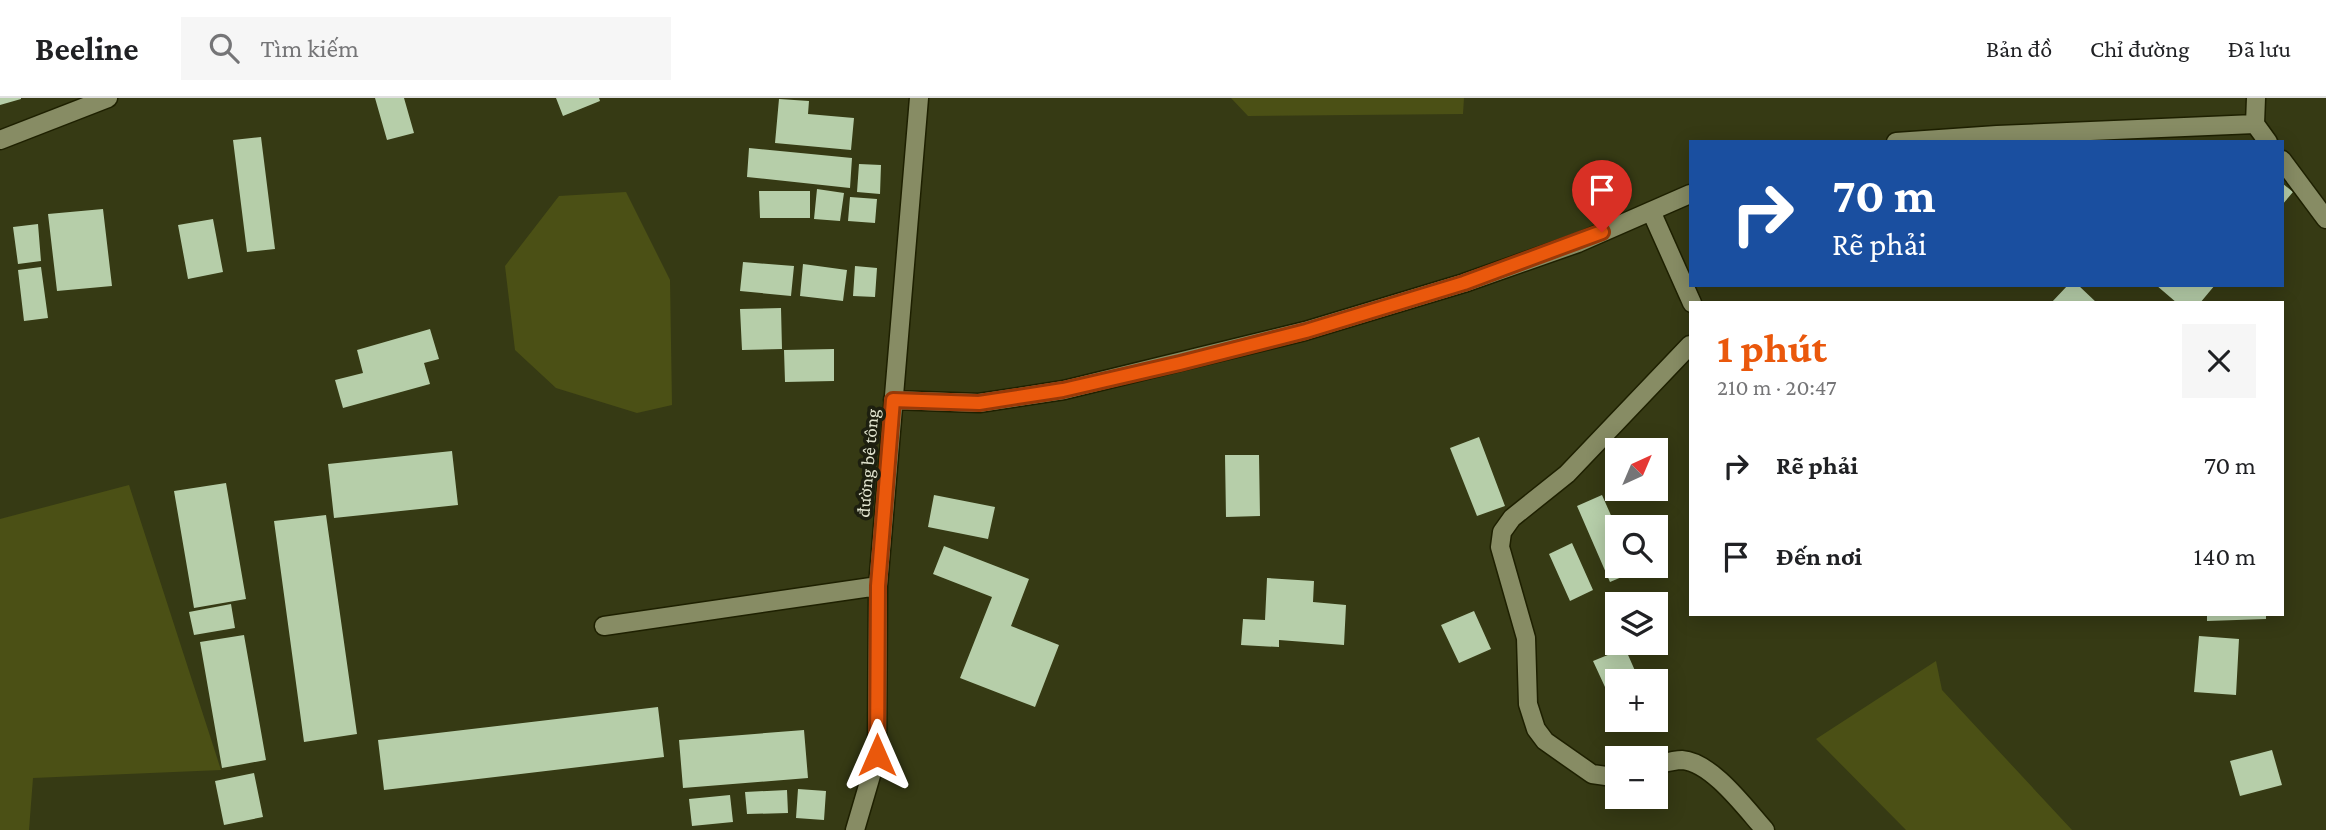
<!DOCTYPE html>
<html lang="vi">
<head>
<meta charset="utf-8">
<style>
  body { margin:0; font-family:"Crimson Pro",serif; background:#f6f6f6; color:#202124; height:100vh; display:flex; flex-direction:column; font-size:26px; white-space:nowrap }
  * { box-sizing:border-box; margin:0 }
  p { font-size:23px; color:#757577 }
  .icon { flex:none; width:38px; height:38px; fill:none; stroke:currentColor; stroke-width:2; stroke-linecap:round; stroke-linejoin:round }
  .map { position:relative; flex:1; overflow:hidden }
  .side { position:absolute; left:1689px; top:203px; width:595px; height:315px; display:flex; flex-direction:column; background:#fff; border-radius:0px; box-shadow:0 4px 18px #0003 }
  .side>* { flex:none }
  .banner { position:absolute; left:1689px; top:42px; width:595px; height:147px; border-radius:0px; box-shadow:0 4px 18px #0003; background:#1a4fa0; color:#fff; overflow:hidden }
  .needle { width:46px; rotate:44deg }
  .tools { position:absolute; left:1605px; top:340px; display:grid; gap:14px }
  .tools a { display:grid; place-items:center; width:63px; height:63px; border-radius:0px; background:#fff; box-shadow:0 4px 18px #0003; font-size:35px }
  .pin { position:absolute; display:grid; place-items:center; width:60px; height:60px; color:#fff; margin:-72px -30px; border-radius:50% 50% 50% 0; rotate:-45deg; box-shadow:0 0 7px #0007 }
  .pin .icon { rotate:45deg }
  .me { position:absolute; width:77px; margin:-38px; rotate:0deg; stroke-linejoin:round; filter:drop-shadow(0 0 5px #0008) }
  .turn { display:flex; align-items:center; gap:24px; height:147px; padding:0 28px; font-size:32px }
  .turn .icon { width:91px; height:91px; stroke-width:2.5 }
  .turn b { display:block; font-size:49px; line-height:60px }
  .round { display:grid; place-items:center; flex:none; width:74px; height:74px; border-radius:0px; background:#f6f6f6 }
  .headline { display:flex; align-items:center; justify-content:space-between; height:119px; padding:0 28px }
  h1 { font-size:42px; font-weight:700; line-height:52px; color:#ea580c }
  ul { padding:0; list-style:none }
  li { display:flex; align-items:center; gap:21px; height:91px; padding:0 28px }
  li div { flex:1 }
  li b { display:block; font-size:26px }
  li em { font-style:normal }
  header { display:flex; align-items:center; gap:42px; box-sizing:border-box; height:98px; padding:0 35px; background:#fff; border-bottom:2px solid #e0e0e0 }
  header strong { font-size:33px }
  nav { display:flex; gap:38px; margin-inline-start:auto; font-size:24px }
  .search { width:490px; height:63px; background:#f6f6f6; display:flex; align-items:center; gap:18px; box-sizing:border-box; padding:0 24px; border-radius:0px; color:#757577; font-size:26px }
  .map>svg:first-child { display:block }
  .green { fill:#4b5015 }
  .building { fill:#b6cea9 }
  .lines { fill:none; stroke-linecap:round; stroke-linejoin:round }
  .street-casing { stroke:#1e2000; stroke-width:21 }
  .secondary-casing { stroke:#1e2000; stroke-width:21 }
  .street { stroke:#878c64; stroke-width:18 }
  .secondary { stroke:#878c64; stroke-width:18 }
  .route-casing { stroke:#983908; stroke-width:18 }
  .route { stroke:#ea580c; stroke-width:12 }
  .labels { text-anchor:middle; stroke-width:7; stroke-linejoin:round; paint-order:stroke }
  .street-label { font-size:19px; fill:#e0e3ce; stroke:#1d1f0f }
</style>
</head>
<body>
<header>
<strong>Beeline</strong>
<div class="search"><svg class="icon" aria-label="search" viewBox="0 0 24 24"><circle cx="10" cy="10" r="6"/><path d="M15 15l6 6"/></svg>Tìm kiếm</div>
<nav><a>Bản đồ</a><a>Chỉ đường</a><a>Đã lưu</a></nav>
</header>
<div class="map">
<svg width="2326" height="732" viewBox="0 0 2326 732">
  <rect width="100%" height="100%" fill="#363a14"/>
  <path class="green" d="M1231,0h233l-1,16 -215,2z
    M626,94l44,88 2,125 -35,8 -81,-25 -41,-38 -10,-84 54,-70z
    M129,387l92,285 -188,8 -4,52h-29v-311z
    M1936,563l6,29 130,140h-166l-90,-91z"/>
  <path class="building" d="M0,0h21v1l-21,6z
    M375,0h29l10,35 -27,7z
    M556,0h43l1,3 -37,15z
    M779,1l30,2 -1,13 46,4 -3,32 -76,-7z
    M261,39l14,112 -28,3 -14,-112z
    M749,50l103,10 -2,30 -103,-11z
    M859,66l22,1 -1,29 -23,-2z
    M2282,85l11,9 -11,13z
    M817,91l27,4 -4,28 -26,-2z
    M759,93h51v27h-50z
    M850,99l27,2 -2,24 -27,-2z
    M103,111l9,77 -55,5 -9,-77z
    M213,121l10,53 -35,7 -10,-54z
    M38,126l3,37 -23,3 -5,-37z
    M743,164l51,4 -3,30 -51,-5z
    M803,166l44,6 -4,31 -43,-5z
    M855,168l22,2 -2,29 -22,-1z
    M41,169l7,51 -24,3 -6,-51z
    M2068,187h10l19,18h-46z
    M2156,187h59l-15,18h-23z
    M781,210l1,41 -40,1 -2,-41z
    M430,231l9,30 -15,4 6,21 -87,24 -8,-28 28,-7 -6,-23z
    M834,251v32l-49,1 -1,-32z
    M1479,339l26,69 -28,10 -27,-68z
    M452,353l6,54 -124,13 -6,-54z
    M1225,357h34l1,61 -34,1z
    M226,385l20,116 -52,9 -20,-117z
    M934,397l61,12 -7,32 -60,-12z
    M1602,397l15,34v36h16l3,6 -26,11 -33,-76z
    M326,417l31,219 -53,8 -30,-221z
    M1572,445l21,47 -23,11 -21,-47z
    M944,448l85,33 -18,47 48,19 -24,62 -75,-29 32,-81 -59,-23z
    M1267,480l47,3 -1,21 33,3 -2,40 -65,-5v7l-38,-2 2,-26 22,1z
    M231,506l4,24 -41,7 -5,-23z
    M1474,513l17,38 -32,14 -18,-38z
    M2207,516h59v5l-59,2z
    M244,537l22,125 -44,8 -22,-126z
    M2199,538l40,3 -3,56 -42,-3z
    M1625,550l11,25 -31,14 -12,-26z
    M658,609l6,50 -280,33 -6,-50z
    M804,632l4,48 -125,10 -4,-48z
    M2272,652l10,35 -42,11 -10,-35z
    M254,675l9,44 -39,8 -9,-44z
    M798,691l28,2 -2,29 -28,-2z
    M787,692l1,23 -41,1 -2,-22z
    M730,697l3,27 -41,4 -3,-27z"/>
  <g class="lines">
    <g class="street-casing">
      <path id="street" d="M2256,0l-1,26 13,18
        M1896,44l101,-7 258,-11
        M2282,62l44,59
        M1651,113l41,92
        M893,302l86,3 85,-13 241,-59 159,-48 114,-40 112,-49
        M604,528l274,-40
        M1656,667c8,-2 18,-5 26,-5 30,2 64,49 83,70
        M1617,676l-11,2 -14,-2 -47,-33 -9,-12 -8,-25 -2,-66 -26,-91 2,-15 10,-14 55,-44 123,-129
        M855,732l22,-75 1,-169 41,-488"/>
    </g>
    <g class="secondary-casing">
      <path id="secondary" d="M0,42l108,-42"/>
    </g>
    <use href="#street" class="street"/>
    <use href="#secondary" class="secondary"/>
  </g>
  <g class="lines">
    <g class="route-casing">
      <path id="route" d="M877,657l1,-169 15,-186 86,3 84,-13 117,-27 126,-32 158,-48 138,-51"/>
    </g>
    <use href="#route" class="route"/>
  </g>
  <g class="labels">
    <g class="street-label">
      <text transform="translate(867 365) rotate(-85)" y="7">đường bê tông</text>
    </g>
  </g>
</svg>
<div class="tools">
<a><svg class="needle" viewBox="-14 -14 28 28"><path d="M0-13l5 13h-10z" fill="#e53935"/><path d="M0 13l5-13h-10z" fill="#757577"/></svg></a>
<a><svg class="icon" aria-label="search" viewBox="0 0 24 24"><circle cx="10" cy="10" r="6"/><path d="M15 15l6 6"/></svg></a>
<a><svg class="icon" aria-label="layers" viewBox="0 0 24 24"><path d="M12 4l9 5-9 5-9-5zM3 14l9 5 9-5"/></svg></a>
<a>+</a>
<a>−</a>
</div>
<div class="pin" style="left:1602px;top:134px;background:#d93025"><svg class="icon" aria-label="arrive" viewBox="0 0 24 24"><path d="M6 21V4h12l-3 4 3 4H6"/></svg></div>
<svg class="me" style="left:877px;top:657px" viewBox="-20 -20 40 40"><path d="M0-17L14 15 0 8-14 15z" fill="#ea580c" stroke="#fff" stroke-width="4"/></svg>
<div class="banner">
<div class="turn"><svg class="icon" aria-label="right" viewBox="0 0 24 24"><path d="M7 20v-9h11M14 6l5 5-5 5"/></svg><div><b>70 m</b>Rẽ phải</div></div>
</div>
<section class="side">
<div class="headline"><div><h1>1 phút</h1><p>210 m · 20:47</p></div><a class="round"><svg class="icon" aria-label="close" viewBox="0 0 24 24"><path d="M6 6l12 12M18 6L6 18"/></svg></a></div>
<ul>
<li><svg class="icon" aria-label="right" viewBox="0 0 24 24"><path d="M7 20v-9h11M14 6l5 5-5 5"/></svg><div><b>Rẽ phải</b></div><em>70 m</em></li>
<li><svg class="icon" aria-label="arrive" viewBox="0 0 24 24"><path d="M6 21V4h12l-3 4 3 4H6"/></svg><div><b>Đến nơi</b></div><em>140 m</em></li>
</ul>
</section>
</div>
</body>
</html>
